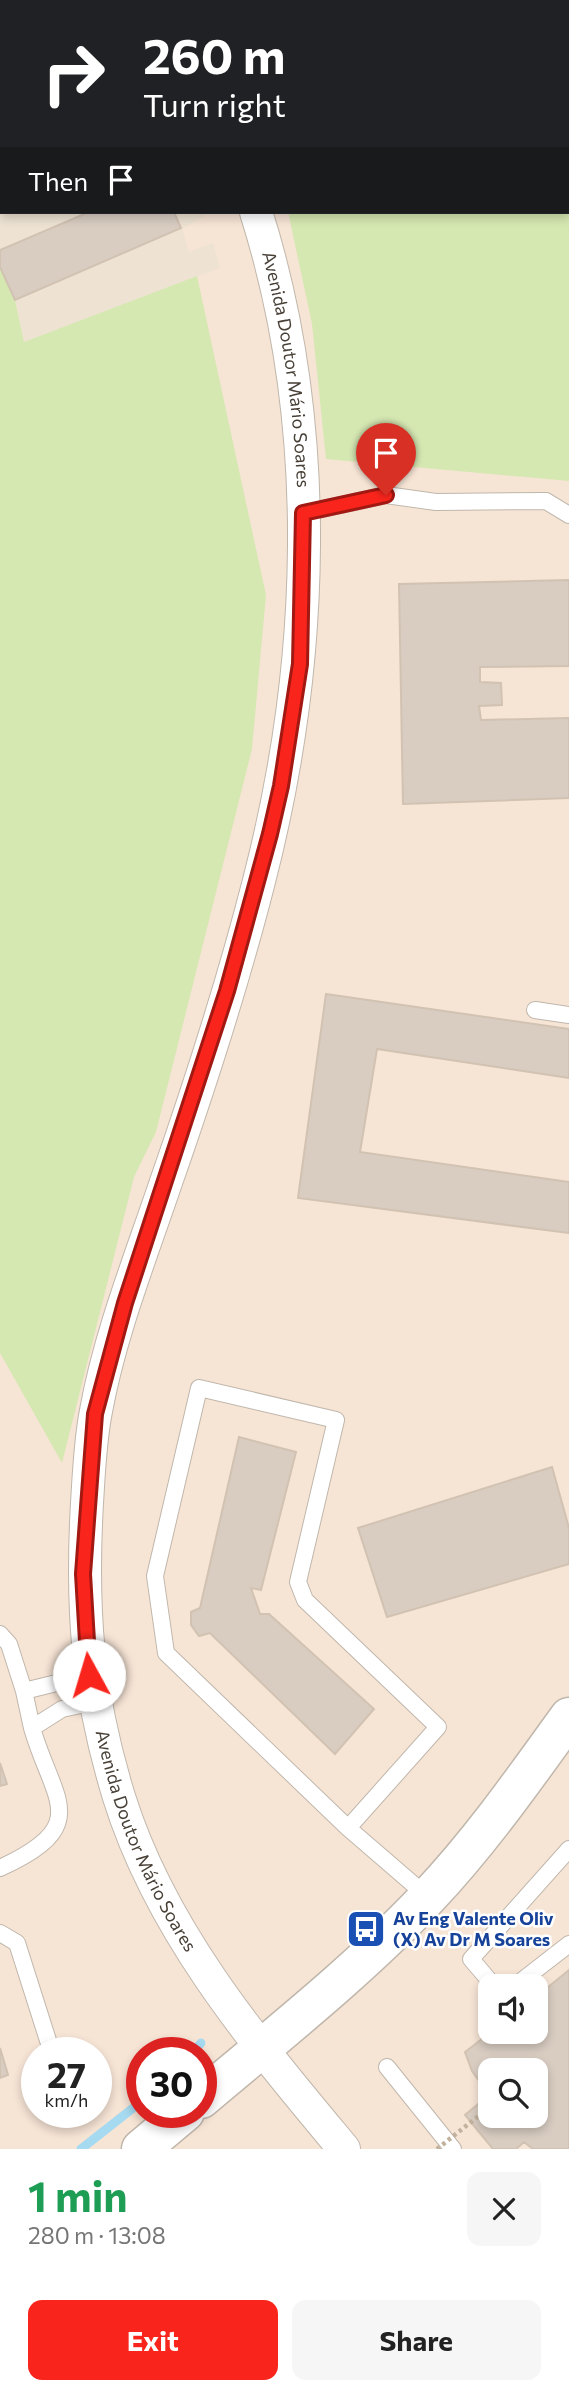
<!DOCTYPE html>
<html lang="en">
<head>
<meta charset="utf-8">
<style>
  body { margin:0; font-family:Commissioner,sans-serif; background:#f6f6f6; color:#222; height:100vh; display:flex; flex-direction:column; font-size:26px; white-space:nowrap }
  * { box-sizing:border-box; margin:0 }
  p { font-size:23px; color:#767676 }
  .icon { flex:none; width:38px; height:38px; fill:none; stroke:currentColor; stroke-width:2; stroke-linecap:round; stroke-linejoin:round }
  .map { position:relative; height:2149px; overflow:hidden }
  .sheet { display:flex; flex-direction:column; background:#fff; flex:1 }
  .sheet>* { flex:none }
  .banner { position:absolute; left:0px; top:0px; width:570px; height:214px; box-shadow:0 4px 10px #0003; background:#202124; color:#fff; overflow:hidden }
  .fabs { position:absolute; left:478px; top:1974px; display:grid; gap:14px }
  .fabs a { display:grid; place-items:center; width:70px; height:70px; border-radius:14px; background:#fff; box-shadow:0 4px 10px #0003; font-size:35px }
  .speed { position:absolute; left:21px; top:2037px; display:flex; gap:14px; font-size:35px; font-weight:700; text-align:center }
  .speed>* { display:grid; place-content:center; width:91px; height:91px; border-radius:50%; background:#fff; box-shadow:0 4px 10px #0003; line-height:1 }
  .speed small { font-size:18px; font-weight:400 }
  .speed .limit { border:10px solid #d22; background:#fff; color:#111 }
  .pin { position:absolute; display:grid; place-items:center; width:60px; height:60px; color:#fff; margin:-72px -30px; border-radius:50% 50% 50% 0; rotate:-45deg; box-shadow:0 0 7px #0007 }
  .pin .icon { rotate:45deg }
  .me { position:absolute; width:77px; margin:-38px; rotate:354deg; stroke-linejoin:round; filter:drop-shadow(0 0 5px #0008) }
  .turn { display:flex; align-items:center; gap:24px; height:147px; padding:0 28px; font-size:32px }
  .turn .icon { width:91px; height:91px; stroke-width:2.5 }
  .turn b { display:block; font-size:49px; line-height:60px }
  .then { display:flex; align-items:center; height:66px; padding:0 28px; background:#0003; gap:14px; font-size:26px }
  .round { display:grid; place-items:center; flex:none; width:74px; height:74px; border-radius:14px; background:#f6f6f6 }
  .overview { display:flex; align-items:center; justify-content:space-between; height:119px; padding:0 28px }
  h1 { font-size:42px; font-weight:700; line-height:52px; color:#1e9e55 }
  .cta { display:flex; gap:14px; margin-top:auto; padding:14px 28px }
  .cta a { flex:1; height:80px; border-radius:14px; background:#f9251c; color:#fff; font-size:28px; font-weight:700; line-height:80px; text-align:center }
  .cta a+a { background:#f6f6f6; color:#222 }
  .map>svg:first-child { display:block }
  .commercial { fill:#f6e4d5; fill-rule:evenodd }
  .education { fill:#eee3d3 }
  .green { fill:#d6e8b2 }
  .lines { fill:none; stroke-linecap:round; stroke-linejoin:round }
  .stream { stroke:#a6daf0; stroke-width:9 }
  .building { fill:#d9cdc2; stroke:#d1c2b2; stroke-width:2 }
  .service-casing { stroke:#c0b7ac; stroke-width:18 }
  .minor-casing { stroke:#c0b7ac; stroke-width:34 }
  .tertiary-casing { stroke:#c0b7ac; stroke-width:41 }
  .service { stroke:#fff; stroke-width:16 }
  .minor { stroke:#fff; stroke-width:32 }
  .tertiary { stroke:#fff; stroke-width:38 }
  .path-bridge { stroke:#c2b19d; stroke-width:4.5; stroke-dasharray:3.5 3.5; stroke-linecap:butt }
  .route-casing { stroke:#a21812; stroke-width:18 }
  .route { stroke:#f9251c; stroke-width:12 }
  .labels { text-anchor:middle; stroke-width:5; stroke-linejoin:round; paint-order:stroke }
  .street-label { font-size:18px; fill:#484037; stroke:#fff }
  .transit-label { font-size:18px; font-weight:bold; fill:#164399; stroke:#fff; text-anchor:start }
</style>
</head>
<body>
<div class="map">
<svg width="569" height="2149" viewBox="0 0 569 2149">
  <rect width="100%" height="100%" fill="#f5f0e9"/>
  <path class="commercial" d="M0,0h569v2149h-569zM2,2h567v210h-567zM490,1986h46v46h-46zM37,2053h59v59h-59zM142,2053h59v59h-59zM490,2070h46v46h-46z"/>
  <path class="education" d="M0,0l119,2h-117v210h203l1,3 -24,14 7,23 24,-9 7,25 -196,74 -9,-42 -15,-33z"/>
  <path class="green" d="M203,0h366v481l-243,-22 -14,-135 -24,-112h281v-210z
    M0,267l15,33 9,42 173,-66 69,319 -14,154 -96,383 -22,45 -72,286 -62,-110z"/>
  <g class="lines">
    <path class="stream" d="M192,2053l9,-10
      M81,2149l61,-48"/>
  </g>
  <path class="building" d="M0,0h80l1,2h-79l-2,40z
    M89,212h85l7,16 -166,72 -15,-33v-17z
    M569,580v86l-89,1v15l21,1 1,22 -23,1 2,14 88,-2v80l-166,6 -4,-220z
    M326,994l243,35v49l-192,-29 -17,103 209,30v51l-271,-35z
    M239,1437l57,15 -35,138 -10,-2 9,26h9l105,95 -39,45 -125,-121 -11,3 -8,-11v-13l9,-4z
    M552,1467l17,61v36l-182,53 -29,-89z
    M0,1763l7,21 -7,2z
    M569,1970v179h-36l-9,-7 -8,7h-23l-28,-34 23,-19 2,20h46v-46h-46v26l-18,-25 -7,-19 26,-20h45v-35z
    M0,2048l8,27 -8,3z"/>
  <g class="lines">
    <g class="service-casing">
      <path id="service" d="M304,513l82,-18 50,7 110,-1 23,14
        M535,1010l34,5
        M0,1634l9,10 15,47 65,-16
        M24,1691l8,37
        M348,1828l90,-101 -133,-127 -7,-18 38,-162 -137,-32 -44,188 11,77 182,175 80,69
        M0,1868c94,-43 53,-67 32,-140l30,-19 32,-7
        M0,1933l17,10 35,110
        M494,1986l-23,-27 98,-110
        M515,1986l54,-42
        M387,2067l66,82"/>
    </g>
    <g class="minor-casing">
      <g id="minor">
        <path d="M174,0l1,2"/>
        <path id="s1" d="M256,212c68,215 59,452 3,669 -26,102 -59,204 -94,304 -25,74 -55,149 -69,226 -6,30 -7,61 -9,92 -6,107 0,190 32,294 42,135 136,245 225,352"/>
      </g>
    </g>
    <g class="tertiary-casing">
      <path id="tertiary" d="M201,2099c77,-65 158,-129 227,-202 52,-55 97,-119 141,-180
        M141,2149l44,-37"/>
    </g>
    <use href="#service" class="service"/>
    <use href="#minor" class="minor"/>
    <use href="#tertiary" class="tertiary"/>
    <path class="path-bridge" d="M437,2149l53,-42"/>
  </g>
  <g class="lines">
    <g class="route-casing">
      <path id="route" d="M89,1675l-6,-101 12,-160 30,-111 102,-312 43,-157 11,-48 19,-122 3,-151 83,-18"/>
    </g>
    <use href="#route" class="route"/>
  </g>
  <defs>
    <g id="bus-square" transform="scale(2.0125)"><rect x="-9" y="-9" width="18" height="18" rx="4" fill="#1a4fb4" stroke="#fff"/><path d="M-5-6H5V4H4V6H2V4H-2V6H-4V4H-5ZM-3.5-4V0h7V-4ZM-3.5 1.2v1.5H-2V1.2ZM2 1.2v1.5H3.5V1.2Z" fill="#fff"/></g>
  </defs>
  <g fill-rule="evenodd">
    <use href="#bus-square" x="366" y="1929"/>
  </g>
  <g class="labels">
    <g class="street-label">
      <text dy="6" stroke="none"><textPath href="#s1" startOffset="161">Avenida Doutor Mário Soares</textPath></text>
      <text dy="6" stroke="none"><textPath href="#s1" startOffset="1673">Avenida Doutor Mário Soares</textPath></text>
    </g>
    <g class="transit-label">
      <text x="393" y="1925">Av Eng Valente Oliv<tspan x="393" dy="21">(X) Av Dr M Soares</tspan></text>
    </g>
  </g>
</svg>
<div class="fabs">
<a><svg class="icon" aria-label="sound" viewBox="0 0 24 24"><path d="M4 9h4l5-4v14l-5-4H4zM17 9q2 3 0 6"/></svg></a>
<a><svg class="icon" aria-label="search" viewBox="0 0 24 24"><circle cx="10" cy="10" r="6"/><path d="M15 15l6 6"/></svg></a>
</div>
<div class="speed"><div>27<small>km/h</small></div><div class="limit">30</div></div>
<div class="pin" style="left:386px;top:495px;background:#d93025"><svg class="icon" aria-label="arrive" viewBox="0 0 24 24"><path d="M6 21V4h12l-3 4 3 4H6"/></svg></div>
<svg class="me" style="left:89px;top:1675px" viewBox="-20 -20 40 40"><circle r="19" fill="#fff"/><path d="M0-13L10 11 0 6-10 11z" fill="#f9251c"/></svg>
<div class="banner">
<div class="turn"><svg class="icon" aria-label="right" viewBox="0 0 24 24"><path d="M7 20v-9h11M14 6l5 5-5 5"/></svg><div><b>260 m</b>Turn right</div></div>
<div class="then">Then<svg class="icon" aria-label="arrive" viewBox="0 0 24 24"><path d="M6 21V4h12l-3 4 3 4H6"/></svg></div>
</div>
</div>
<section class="sheet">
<div class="overview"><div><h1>1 min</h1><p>280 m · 13:08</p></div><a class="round"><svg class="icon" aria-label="close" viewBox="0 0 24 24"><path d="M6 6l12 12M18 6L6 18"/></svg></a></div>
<div class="cta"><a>Exit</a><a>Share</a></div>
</section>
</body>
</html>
